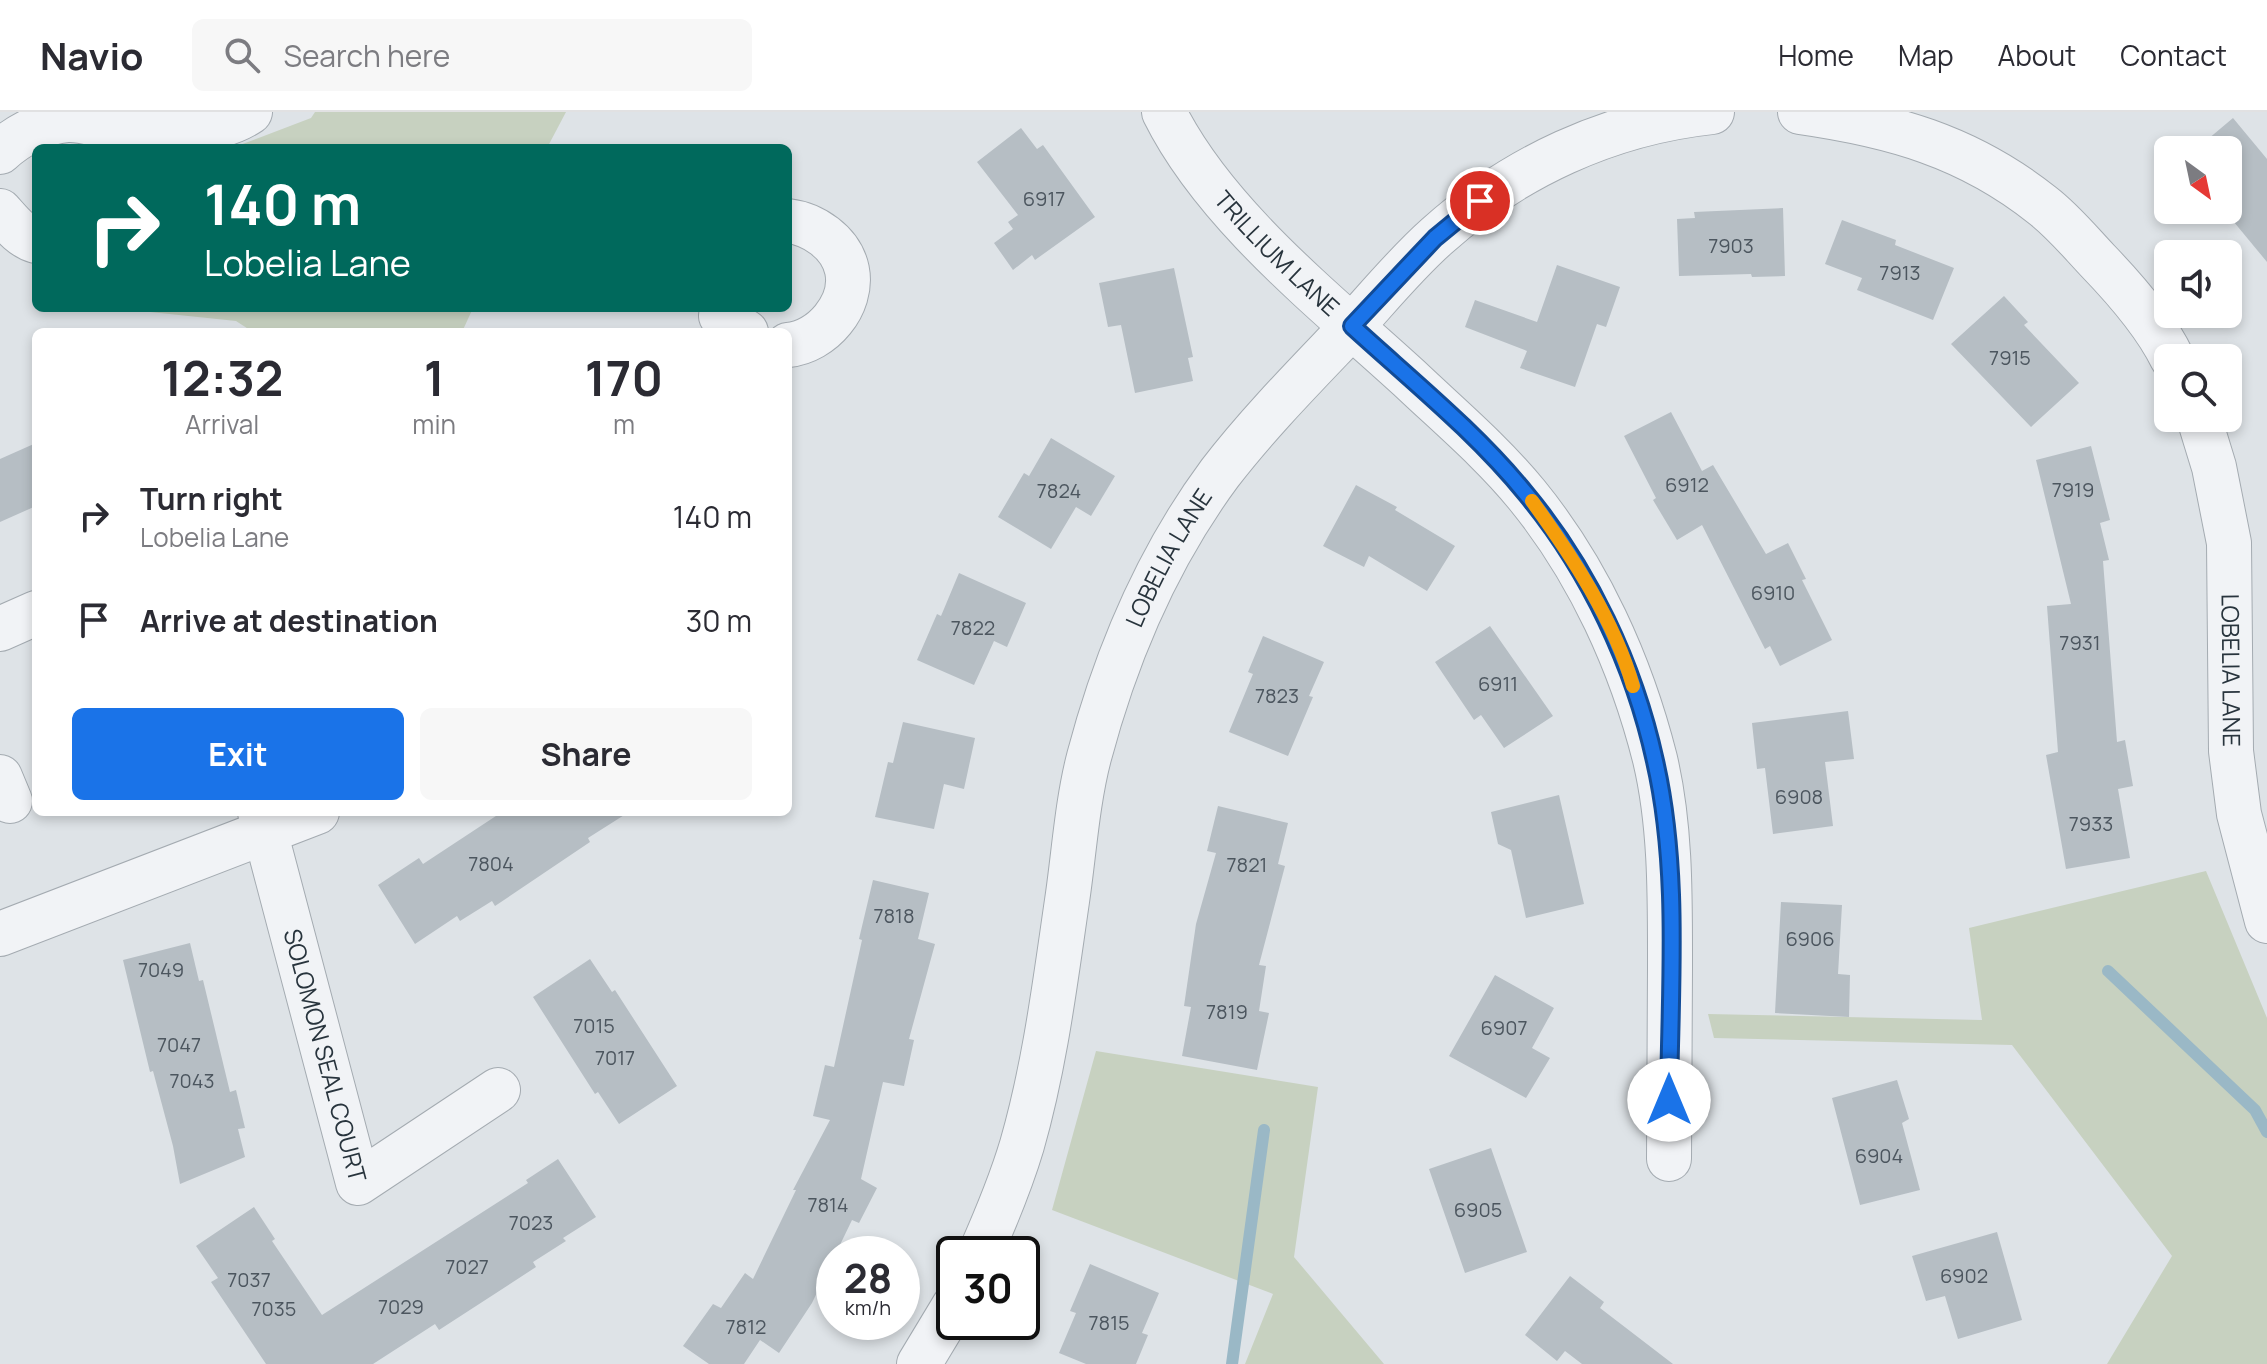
<!DOCTYPE html>
<html lang="en">
<head>
<meta charset="utf-8">
<style>
  body { margin:0; font-family:Manrope,sans-serif; background:#f7f7f7; color:#2b2b33; height:100vh; display:flex; flex-direction:column; font-size:30px; white-space:nowrap }
  * { box-sizing:border-box; margin:0 }
  p { font-size:26px; color:#7c7c81 }
  .icon { flex:none; width:44px; height:44px; fill:none; stroke:currentColor; stroke-width:2; stroke-linecap:round; stroke-linejoin:round }
  .map { position:relative; flex:1; overflow:hidden }
  .side { position:absolute; left:32px; top:216px; width:760px; height:488px; display:flex; flex-direction:column; background:#fff; border-radius:12px; box-shadow:0 4px 12px #0003 }
  .side>* { flex:none }
  .guide { position:absolute; left:32px; top:32px; width:760px; height:168px; border-radius:12px; box-shadow:0 4px 12px #0003; background:#00695c; color:#fff; overflow:hidden }
  .needle { width:52px; rotate:147deg }
  .tools { position:absolute; left:2154px; top:24px; display:grid; gap:16px }
  .tools a { display:grid; place-items:center; width:88px; height:88px; border-radius:12px; background:#fff; box-shadow:0 4px 12px #0003; font-size:40px }
  .speed { position:absolute; left:816px; top:1124px; display:flex; gap:16px; font-size:40px; font-weight:700; text-align:center }
  .speed>* { display:grid; place-content:center; width:104px; height:104px; border-radius:50%; background:#fff; box-shadow:0 4px 12px #0003; line-height:1 }
  .speed small { font-size:20px; font-weight:400 }
  .speed .limit { border:4px solid #111; border-radius:12px; background:#fff; color:#111 }
  .pin { position:absolute; display:grid; place-items:center; width:68px; height:68px; color:#fff; margin:-34px; border:4px solid #fff; border-radius:50%; box-shadow:0 2px 8px #0007 }
  .me { position:absolute; width:88px; margin:-44px; rotate:0deg; stroke-linejoin:round; filter:drop-shadow(0 0 6px #0008) }
  .turn { display:flex; align-items:center; gap:28px; height:168px; padding:0 40px; font-size:36px }
  .turn .icon { width:104px; height:104px; stroke-width:2.5 }
  .turn b { display:block; font-size:56px; line-height:68px }
  .eta { display:flex; justify-content:space-evenly; align-items:center; height:136px; text-align:center }
  .eta b { font-size:48px; font-weight:700; line-height:56px }
  .cta { display:flex; gap:16px; margin-top:auto; padding:16px 40px }
  .cta a { flex:1; height:92px; border-radius:12px; background:#1a73e8; color:#fff; font-size:32px; font-weight:700; line-height:92px; text-align:center }
  .cta a+a { background:#f7f7f7; color:#2b2b33 }
  ul { padding:0; list-style:none }
  li { display:flex; align-items:center; gap:24px; height:104px; padding:0 40px }
  li div { flex:1 }
  li b { display:block; font-size:30px }
  li em { font-style:normal }
  header { display:flex; align-items:center; gap:48px; box-sizing:border-box; height:112px; padding:0 40px; background:#fff; border-bottom:2px solid #e1e1e2 }
  header strong { font-size:38px }
  nav { display:flex; gap:44px; margin-inline-start:auto; font-size:28px }
  .search { width:560px; height:72px; background:#f7f7f7; display:flex; align-items:center; gap:20px; box-sizing:border-box; padding:0 28px; border-radius:12px; color:#7c7c81; font-size:30px }
  .map>svg:first-child { display:block }
  .green { fill:#c7d1c0 }
  .lines { fill:none; stroke-linecap:round; stroke-linejoin:round }
  .stream { stroke:#9ab8c6; stroke-width:12 }
  .building { fill:#b6bec4 }
  .minor-casing { stroke:#a4abb1; stroke-width:46 }
  .minor { stroke:#f1f3f6; stroke-width:44 }
  .route-casing { stroke:#114b97; stroke-width:20 }
  .route { stroke:#1a73e8; stroke-width:14 }
  .slow { stroke:#f59e0b; stroke-width:14 }
  .labels { text-anchor:middle; stroke-width:6; stroke-linejoin:round; paint-order:stroke }
  .number-label { font-size:20px; fill:#4c565f }
  .street-label { font-size:24px; fill:#28343d; stroke:#eef2f5 }
</style>
</head>
<body>
<header>
<strong>Navio</strong>
<div class="search"><svg class="icon" aria-label="search" viewBox="0 0 24 24"><circle cx="10" cy="10" r="6"/><path d="M15 15l6 6"/></svg>Search here</div>
<nav><a>Home</a><a>Map</a><a>About</a><a>Contact</a></nav>
</header>
<div class="map">
<svg width="2267" height="1252" viewBox="0 0 2267 1252">
  <rect width="100%" height="100%" fill="#dee3e7"/>
  <path class="green" d="M315,0h251l-19,36h-315l79,-30z
    M112,196h361l-11,24h-209l-17,-11z
    M2206,759l61,147v346h-160l65,-108 -160,-211 -298,-7 -6,-24 274,6 -13,-92z
    M1096,939l222,36 -24,170 90,107h-139l28,-70 -221,-84z"/>
  <g class="lines">
    <path class="stream" d="M2108,859l147,139 12,22
      M1232,1252l32,-234"/>
  </g>
  <path class="building" d="M2233,6l34,41v103l-43,-52h4v-60h-33z
    M1021,16l16,21 6,-4 52,72 -60,43 -3,-5 -19,15 -19,-27 19,-14 -5,-7 10,-7 -41,-53z
    M1783,96l2,68 -33,1 -1,-3 -72,2 -2,-57 18,-1 -1,-6z
    M1842,108l54,20 -1,5 59,23 -21,52 -76,-30 5,-12 -37,-14z
    M1557,153l63,22 -14,40 -9,-3 -22,63 -55,-19 7,-17 -62,-24 10,-27 62,22z
    M1174,156l19,89 -5,1 5,23 -58,12 -14,-68 -13,2 -9,-44z
    M2004,184l24,26 -4,3 55,58 -48,44 -80,-83z
    M1671,300l31,59 11,-6 53,89 22,-11 18,36 -4,1 30,60 -52,26 -10,-20 -5,3 -63,-124 -25,15 -24,-40 3,-2 -32,-62z
    M1051,326l64,38 -24,40 -15,-9 -25,42 -53,-32 26,-44 5,3z
    M36,331v63l-36,16v-63z
    M2091,334l19,74 -10,3 9,37 -6,1 14,181 8,-2 8,46 -15,3 12,69 -64,11 -20,-114 12,-3 -11,-146 24,-2 -35,-144z
    M1356,373l41,22 -2,3 60,36 -28,45 -58,-35 -5,11 -41,-21z
    M959,461l67,30 -19,44 -13,-6 -20,44 -57,-25 20,-46 4,2z
    M1490,514l63,90 -49,32 -23,-33 -7,5 -39,-58z
    M1263,524l61,26 -15,34 4,1 -25,59 -59,-24 24,-58 -5,-2z
    M1848,599l6,48 -29,3 8,64 -60,8 -8,-66 -8,1 -5,-46z
    M903,610l72,16 -11,51 -20,-5 -10,45 -59,-12 13,-55 5,1z
    M1559,683l25,109 -58,14 -15,-68 -13,-6 -7,-32z
    M1218,694l70,17 -10,41 7,2 -26,99 7,1 -7,45 10,2 -12,57 -75,-14 9,-49 -7,-1 12,-82 20,-71 -9,-2z
    M502,700h127l-41,26 2,4 -95,64 -3,-5 -32,20 -3,-5 -42,28 -37,-59 41,-27 4,6z
    M873,768l56,13 -11,46 17,5 -26,95 5,1 -10,46 -21,-4 -22,97 16,9 -18,35 -7,-3 -40,83 -33,50 -19,-13 -16,24h-35l-26,-18 30,-42 8,4 24,-35 8,6 43,-89h-3l37,-70 -17,-4 12,-51 9,2 28,-127 -3,-1z
    M1781,790l61,3 -4,69 12,1 -1,42 -74,-4z
    M190,831l9,38 4,-1 27,112 6,-2 9,38 -7,1 7,28 -65,27 -7,-38 -20,-75 -3,1 -27,-112z
    M590,847l22,33 3,-2 62,96 -58,38 -21,-32 -3,2 -62,-97z
    M1495,863l59,33 -22,40 18,10 -24,40 -77,-42z
    M1897,968l12,39 -7,4 18,67 -60,15 -28,-107z
    M1491,1036l36,104 -62,21 -36,-104z
    M558,1047l38,58 -33,21 3,3 -33,21 3,5 -97,63 -4,-6 -62,40h-107l-55,-82 7,-4 -22,-32 58,-39 21,32 -3,2 50,74 206,-132 -2,-3z
    M1997,1120l25,88 -64,19 -13,-43 -19,5 -14,-45z
    M1090,1152l69,29 -17,40 6,2 -12,29h-50l-27,-11 17,-40 -6,-2z
    M1570,1164l34,26 -4,6 73,56h-91l-17,-13 -8,10 -32,-26z"/>
  <g class="lines">
    <g class="minor-casing">
      <g id="minor">
        <path id="s1" d="M1164,0c51,103 161,189 245,266 40,38 83,74 118,117 62,76 104,169 128,264 16,67 15,140 15,209 0,63 -1,127 -1,191"/>
        <path d="M1800,0c91,13 168,34 242,93 21,16 38,37 56,56 27,28 57,62 74,97"/>
        <path d="M0,40c17,-16 43,-30 67,-32 15,-1 28,5 43,7 45,4 101,11 140,-15"/>
        <path d="M0,99c10,11 21,26 36,30"/>
        <path d="M788,109c25,3 53,21 59,49 7,35 -25,72 -59,75"/>
        <path d="M721,204l25,16"/>
        <path id="s2" d="M2199,306l15,49 15,76 2,208 8,63 28,107"/>
        <path d="M0,517l36,-16"/>
        <path d="M0,665l10,24"/>
        <path id="s3" d="M260,700l98,371 140,-93"/>
        <path d="M0,822l317,-122"/>
        <path id="s4" d="M980,1142c16,-36 31,-72 42,-109 23,-80 33,-162 45,-244 7,-47 10,-98 22,-144 27,-102 68,-199 131,-284 37,-48 80,-92 122,-136 31,-33 61,-71 95,-101 77,-69 172,-113 275,-124"/>
        <path d="M919,1252l35,-58"/>
      </g>
    </g>
    <use href="#minor" class="minor"/>
  </g>
  <g class="lines">
    <g class="route-casing">
      <path id="route" d="M1480,89l-45,37 -83,88c59,54 124,106 175,169 62,75 107,170 128,266 25,109 15,228 14,339"/>
    </g>
    <use href="#route" class="route"/>
    <path class="slow" d="M1532,389c40,55 82,119 101,185"/>
  </g>
  <g class="labels">
    <g class="number-label">
      <text x="1044" y="94">6917</text>
      <text x="1731" y="141">7903</text>
      <text x="1900" y="168">7913</text>
      <text x="2010" y="253">7915</text>
      <text x="1687" y="380">6912</text>
      <text x="2073" y="385">7919</text>
      <text x="1059" y="386">7824</text>
      <text x="1773" y="488">6910</text>
      <text x="973" y="523">7822</text>
      <text x="2080" y="538">7931</text>
      <text x="1498" y="579">6911</text>
      <text x="1277" y="591">7823</text>
      <text x="1799" y="692">6908</text>
      <text x="2091" y="719">7933</text>
      <text x="491" y="759">7804</text>
      <text x="1247" y="760">7821</text>
      <text x="894" y="811">7818</text>
      <text x="1810" y="834">6906</text>
      <text x="161" y="865">7049</text>
      <text x="1227" y="907">7819</text>
      <text x="594" y="921">7015</text>
      <text x="1504" y="923">6907</text>
      <text x="179" y="940">7047</text>
      <text x="615" y="953">7017</text>
      <text x="192" y="976">7043</text>
      <text x="1879" y="1051">6904</text>
      <text x="828" y="1100">7814</text>
      <text x="1478" y="1105">6905</text>
      <text x="531" y="1118">7023</text>
      <text x="467" y="1162">7027</text>
      <text x="1964" y="1171">6902</text>
      <text x="249" y="1175">7037</text>
      <text x="401" y="1202">7029</text>
      <text x="274" y="1204">7035</text>
      <text x="1109" y="1218">7815</text>
      <text x="746" y="1222">7812</text>
    </g>
    <g class="street-label">
      <text dy="8" stroke="none"><textPath href="#s1" startOffset="182">TRILLIUM LANE</textPath></text>
      <text dy="8" stroke="none"><textPath href="#s4" startOffset="726">LOBELIA LANE</textPath></text>
      <text dy="8" stroke="none"><textPath href="#s2" startOffset="256">LOBELIA LANE</textPath></text>
      <text dy="8" stroke="none"><textPath href="#s3" startOffset="252">SOLOMON SEAL COURT</textPath></text>
    </g>
  </g>
</svg>
<div class="tools">
<a><svg class="needle" viewBox="-14 -14 28 28"><path d="M0-13l5 13h-10z" fill="#e53935"/><path d="M0 13l5-13h-10z" fill="#7c7c81"/></svg></a>
<a><svg class="icon" aria-label="sound" viewBox="0 0 24 24"><path d="M4 9h4l5-4v14l-5-4H4zM17 9q2 3 0 6"/></svg></a>
<a><svg class="icon" aria-label="search" viewBox="0 0 24 24"><circle cx="10" cy="10" r="6"/><path d="M15 15l6 6"/></svg></a>
</div>
<div class="speed"><div>28<small>km/h</small></div><div class="limit">30</div></div>
<div class="pin" style="left:1480px;top:89px;background:#d93025"><svg class="icon" aria-label="arrive" viewBox="0 0 24 24"><path d="M6 21V4h12l-3 4 3 4H6"/></svg></div>
<svg class="me" style="left:1669px;top:988px" viewBox="-20 -20 40 40"><circle r="19" fill="#fff"/><path d="M0-13L10 11 0 6-10 11z" fill="#1a73e8"/></svg>
<div class="guide">
<div class="turn"><svg class="icon" aria-label="right" viewBox="0 0 24 24"><path d="M7 20v-9h11M14 6l5 5-5 5"/></svg><div><b>140 m</b>Lobelia Lane</div></div>
</div>
<section class="side">
<div class="eta">
<div><b>12:32</b><p>Arrival</p></div>
<div><b>1</b><p>min</p></div>
<div><b>170</b><p>m</p></div>
</div>
<ul>
<li><svg class="icon" aria-label="right" viewBox="0 0 24 24"><path d="M7 20v-9h11M14 6l5 5-5 5"/></svg><div><b>Turn right</b><p>Lobelia Lane</p></div><em>140 m</em></li>
<li><svg class="icon" aria-label="arrive" viewBox="0 0 24 24"><path d="M6 21V4h12l-3 4 3 4H6"/></svg><div><b>Arrive at destination</b></div><em>30 m</em></li>
</ul>
<div class="cta"><a>Exit</a><a>Share</a></div>
</section>
</div>
</body>
</html>
